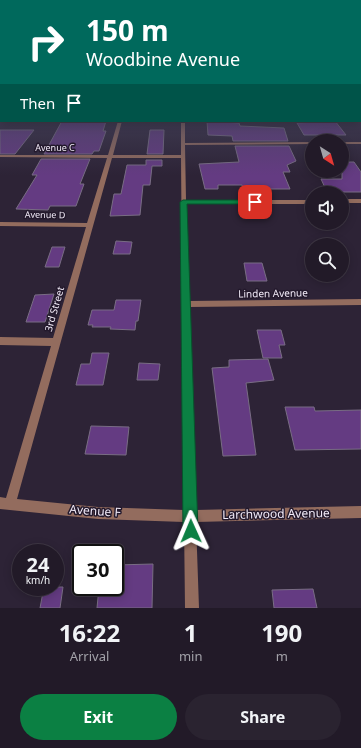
<!DOCTYPE html>
<html lang="en">
<head>
<meta charset="utf-8">
<style>
  body { margin:0; font-family:"Noto Sans",sans-serif; background:#2a2330; color:#f1f3f6; height:100vh; display:flex; flex-direction:column; font-size:15px; white-space:nowrap }
  * { box-sizing:border-box; margin:0 }
  p { font-size:13px; color:#a2a1a8 }
  .icon { flex:none; width:22px; height:22px; fill:none; stroke:currentColor; stroke-width:2; stroke-linecap:round; stroke-linejoin:round }
  .map { position:relative; height:608px; overflow:hidden }
  .sheet { display:flex; flex-direction:column; background:#221a28; flex:1 }
  .sheet>* { flex:none }
  .hud { position:absolute; left:0px; top:0px; width:361px; height:122px; box-shadow:0 2px 10px #0003,0 0 0 1px #3f3845; background:#00695c; color:#fff; overflow:hidden }
  .needle { width:26px; rotate:143deg }
  .tools { position:absolute; left:305px; top:134px; display:grid; gap:8px }
  .tools a { display:grid; place-items:center; width:44px; height:44px; border-radius:50%; background:#221a28; box-shadow:0 2px 10px #0003,0 0 0 1px #3f3845; font-size:20px }
  .speed { position:absolute; left:12px; top:544px; display:flex; gap:8px; font-size:20px; font-weight:700; text-align:center }
  .speed>* { display:grid; place-content:center; width:52px; height:52px; border-radius:50%; background:#221a28; box-shadow:0 2px 10px #0003,0 0 0 1px #3f3845; line-height:1 }
  .speed small { font-size:10px; font-weight:400 }
  .speed .limit { border:2px solid #111; border-radius:6px; background:#fff; color:#111 }
  .pin { position:absolute; display:grid; place-items:center; width:34px; height:34px; color:#fff; margin:-17px; border-radius:8px; box-shadow:0 2px 6px #0006 }
  .me { position:absolute; width:44px; margin:-22px; rotate:359deg; stroke-linejoin:round; filter:drop-shadow(0 0 3px #0008) }
  .turn { display:flex; align-items:center; gap:14px; height:84px; padding:0 20px; font-size:18px }
  .turn .icon { width:52px; height:52px; stroke-width:2.5 }
  .turn b { display:block; font-size:28px; line-height:34px }
  .then { display:flex; align-items:center; height:38px; padding:0 20px; background:#0003; gap:8px; font-size:15px }
  .eta { display:flex; justify-content:space-evenly; align-items:center; height:68px; text-align:center }
  .eta b { font-size:24px; font-weight:700; line-height:28px }
  .button { display:flex; gap:8px; margin-top:auto; padding:8px 20px }
  .button a { flex:1; height:46px; border-radius:24px; background:#0b8043; color:#fff; font-size:16px; font-weight:700; line-height:46px; text-align:center }
  .button a+a { background:#2a2330; color:#f1f3f6 }
  .map>svg:first-child { display:block }
  .building { fill:#643b82; stroke:#796d84 }
  .lines { fill:none; stroke-linecap:round; stroke-linejoin:round }
  .minor { fill:#936c5e; fill-rule:evenodd }
  .route { fill:#0b8043; stroke:#07532c }
  .labels { text-anchor:middle; stroke-width:3; stroke-linejoin:round; paint-order:stroke }
  .far-street-label { font-size:9px; fill:#f1eaf7; stroke:#23192c }
  .street-label { font-size:10px; fill:#f1eaf7; stroke:#23192c }
  .near-street-label { font-size:12px; fill:#f1eaf7; stroke:#23192c }
</style>
</head>
<body>
<div class="map">
<svg width="361" height="608" viewBox="0 0 361 608">
  <rect width="100%" height="100%" fill="#2d2336"/>
  <path class="building" d="M62,121h44l-3,10h3l-7,20h-5l-2,3h-48z
    M207,121l32,2 1,3 44,2 4,13h-55l-1,-5 -24,-1z
    M335,121l11,14h-42l-7,-12z
    M0,130h34l-19,24h-15z
    M150,130h14l-1,24h-16z
    M235,146h54l7,15 -9,4 3,7h-7l7,17h-47l-1,-4h-24v4h-13l-6,-25 40,-2z
    M41,159h49l-10,25h4l-8,22h-26l-2,4 -32,-1 21,-34h-5z
    M146,160h16v6h-10l-2,19h-7l-3,30 -30,1 4,-22h7l6,-29h19z
    M342,162h12l7,10v20h-34l-6,-13h21z
    M116,241l16,1 -2,12h-17z
    M52,247h13l-6,20h-14z
    M244,263h18l5,18h-20z
    M54,294l-9,28h-19l9,-27z
    M116,300h25l-3,21h-2l-1,9 -25,-1 1,-2h-19l1,-2h-5l4,-15h22z
    M257,330h24l4,15h-6l3,13h-19z
    M92,353h17l-6,32h-27l5,-21h9z
    M268,359l6,21 -28,3 10,72 -33,1 -11,-88 17,-1v-7z
    M139,363l21,1 -2,16h-21z
    M285,407h29l1,4 46,-1v39l-66,1z
    M91,426l38,1 -3,28 -41,-1z
    M153,564l-1,44h-55l2,-21h16v-22z
    M44,587h19l-3,21h-20z
    M313,589l4,19h-43l-2,-18z"/>
  <g class="lines">
    <path class="minor" d="M360,103h1v2h-1z
      M0,106h1v2h-1z
      M118,121h4l-9,34h68v-34h4v22l127,-1v2l-127,1 1,55h126v4h-126l3,97 172,-2v6l-172,2 7,203 165,-4v12l-165,4 3,86h-14l-1,-86 -86,-3 -98,-10v-12l6,1 45,-152 -51,-1v-8l53,1 33,-111 -86,-1v-4l87,1 20,-65 -107,-1v-2h108zM112,158h69l3,352 -86,-3 -81,-8z
      M342,142h19v2h-19z
      M342,199h19v4h-19z"/>
  </g>
  <linearGradient id="sky" x2="0" y2="1"><stop stop-color="#19131e"/><stop offset="0.51" stop-color="#46455d"/><stop offset="1" stop-color="#46455d" stop-opacity="0"/></linearGradient>
  <rect width="361" height="175" fill="url(#sky)"/>
  <path class="route" d="M183,200h72l3,2 -3,2h-68l11,327 -2,5 -5,2 -6,-2 -2,-5 -3,-329z"/>
  <g class="labels">
    <g class="far-street-label">
      <text x="55" y="151">Avenue C</text>
      <text transform="translate(45 215) rotate(1)" y="3">Avenue D</text>
    </g>
    <g class="street-label">
      <text transform="translate(273 293) rotate(-1)" y="4">Linden Avenue</text>
      <text transform="translate(54 309) rotate(-74)" y="4">3rd Street</text>
    </g>
    <g class="near-street-label">
      <text transform="translate(95 511) rotate(4)" y="4">Avenue F</text>
      <text transform="translate(276 514) rotate(-1)" y="4">Larchwood Avenue</text>
    </g>
  </g>
</svg>
<div class="tools">
<a><svg class="needle" viewBox="-14 -14 28 28"><path d="M0-13l5 13h-10z" fill="#e53935"/><path d="M0 13l5-13h-10z" fill="#a2a1a8"/></svg></a>
<a><svg class="icon" aria-label="sound" viewBox="0 0 24 24"><path d="M4 9h4l5-4v14l-5-4H4zM17 9q2 3 0 6"/></svg></a>
<a><svg class="icon" aria-label="search" viewBox="0 0 24 24"><circle cx="10" cy="10" r="6"/><path d="M15 15l6 6"/></svg></a>
</div>
<div class="speed"><div>24<small>km/h</small></div><div class="limit">30</div></div>
<div class="pin" style="left:255px;top:202px;background:#d93025"><svg class="icon" aria-label="arrive" viewBox="0 0 24 24"><path d="M6 21V4h12l-3 4 3 4H6"/></svg></div>
<svg class="me" style="left:191px;top:531px" viewBox="-20 -20 40 40"><path d="M0-17L14 15 0 8-14 15z" fill="#0b8043" stroke="#fff" stroke-width="4"/></svg>
<div class="hud">
<div class="turn"><svg class="icon" aria-label="right" viewBox="0 0 24 24"><path d="M7 20v-9h11M14 6l5 5-5 5"/></svg><div><b>150 m</b>Woodbine Avenue</div></div>
<div class="then">Then<svg class="icon" aria-label="arrive" viewBox="0 0 24 24"><path d="M6 21V4h12l-3 4 3 4H6"/></svg></div>
</div>
</div>
<section class="sheet">
<div class="eta">
<div><b>16:22</b><p>Arrival</p></div>
<div><b>1</b><p>min</p></div>
<div><b>190</b><p>m</p></div>
</div>
<div class="button"><a>Exit</a><a>Share</a></div>
</section>
</body>
</html>
